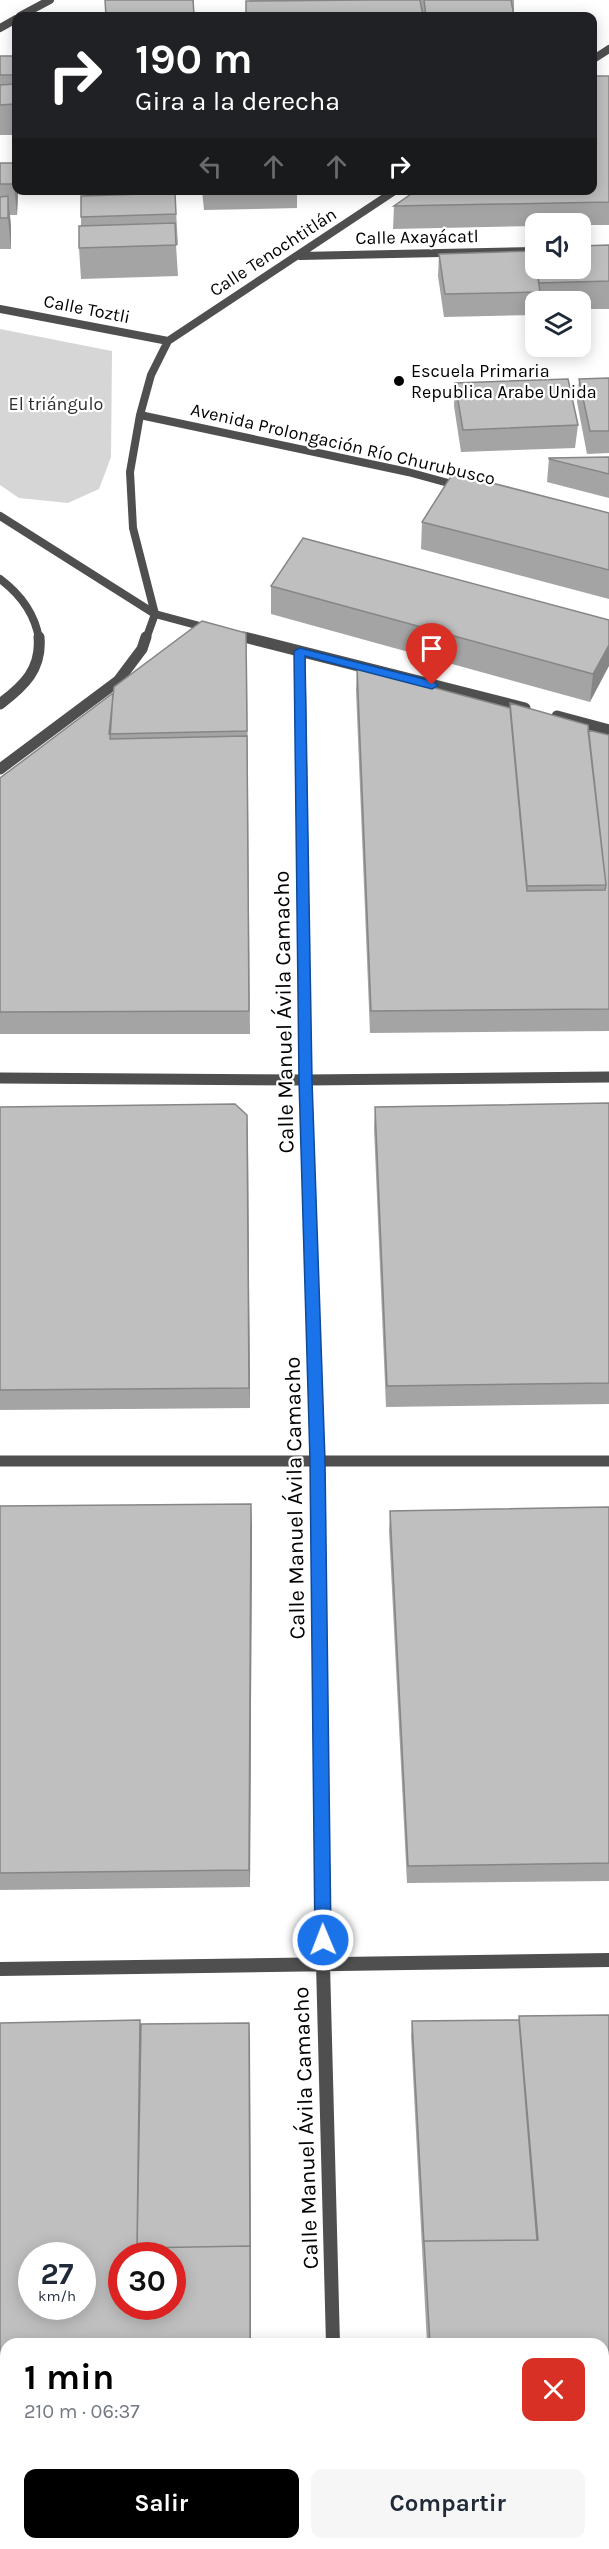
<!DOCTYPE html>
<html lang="es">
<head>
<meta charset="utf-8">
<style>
  body { margin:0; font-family:Karla,sans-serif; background:#f6f6f7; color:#1f2937; height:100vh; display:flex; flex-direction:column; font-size:22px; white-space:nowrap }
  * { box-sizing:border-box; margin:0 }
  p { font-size:20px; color:#747a83 }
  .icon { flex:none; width:33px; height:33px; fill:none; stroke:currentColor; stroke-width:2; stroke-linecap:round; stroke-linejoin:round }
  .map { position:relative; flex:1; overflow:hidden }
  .details { position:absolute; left:0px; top:2338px; width:609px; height:212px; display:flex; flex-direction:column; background:#fff; border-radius:18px 18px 0 0; box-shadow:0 3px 15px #0003 }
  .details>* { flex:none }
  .hud { position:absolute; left:12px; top:12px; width:585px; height:183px; border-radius:12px; box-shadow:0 3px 15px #0003; background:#202124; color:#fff; overflow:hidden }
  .buttons { position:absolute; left:525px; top:213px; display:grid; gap:12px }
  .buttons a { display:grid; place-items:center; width:66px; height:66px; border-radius:12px; background:#fff; box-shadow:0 3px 15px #0003; font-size:30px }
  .speed { position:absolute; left:18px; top:2242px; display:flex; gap:12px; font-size:30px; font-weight:700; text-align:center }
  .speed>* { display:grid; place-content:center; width:78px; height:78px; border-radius:50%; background:#fff; box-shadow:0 3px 15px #0003; line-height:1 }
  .speed small { font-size:15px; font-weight:400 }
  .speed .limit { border:9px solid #d22; background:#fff; color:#111 }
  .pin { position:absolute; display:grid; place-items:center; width:51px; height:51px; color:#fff; margin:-62px -26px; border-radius:50% 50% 50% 0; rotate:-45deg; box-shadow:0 0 6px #0007 }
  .pin .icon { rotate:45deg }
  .me { position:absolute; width:66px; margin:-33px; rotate:359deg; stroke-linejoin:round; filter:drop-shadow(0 0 4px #0008) }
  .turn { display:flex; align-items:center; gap:21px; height:126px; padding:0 24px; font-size:27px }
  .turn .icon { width:78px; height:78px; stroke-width:2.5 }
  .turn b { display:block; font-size:42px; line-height:51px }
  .lanes { display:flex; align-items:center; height:57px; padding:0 24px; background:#0003; justify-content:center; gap:30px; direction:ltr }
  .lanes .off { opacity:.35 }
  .round { display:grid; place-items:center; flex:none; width:63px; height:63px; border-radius:12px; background:#f6f6f7 }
  .summary { display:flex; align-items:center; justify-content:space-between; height:102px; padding:0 24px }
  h1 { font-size:36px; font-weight:700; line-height:45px; color:#000 }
  .button { display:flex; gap:12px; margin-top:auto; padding:12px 24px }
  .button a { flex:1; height:69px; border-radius:12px; background:#000; color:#fff; font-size:24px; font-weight:700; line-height:69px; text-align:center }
  .button a+a { background:#f6f6f7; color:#1f2937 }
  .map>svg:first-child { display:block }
  .green { fill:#d6d6d6 }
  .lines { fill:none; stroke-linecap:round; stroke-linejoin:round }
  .lane-far1 { stroke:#4f4f4f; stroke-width:8 }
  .lane { stroke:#4f4f4f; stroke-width:11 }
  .street-far2 { stroke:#4f4f4f; stroke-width:8 }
  .street-far1 { stroke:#4f4f4f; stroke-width:11 }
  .street { stroke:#4f4f4f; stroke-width:14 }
  .wall { fill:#a4a4a4 }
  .shaded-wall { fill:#868686 }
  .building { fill:#bfbfbf; stroke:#868686; stroke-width:1.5; fill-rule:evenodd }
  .route { fill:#1a73e8; stroke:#114b97; stroke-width:1.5 }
  .poi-dot { fill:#000; stroke:#fff; stroke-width:2 }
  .labels { text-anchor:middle; stroke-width:4.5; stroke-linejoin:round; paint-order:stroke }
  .far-street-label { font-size:18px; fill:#000; stroke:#fff }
  .far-poi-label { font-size:18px; fill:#000; stroke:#fff; text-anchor:start }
  .far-park-label { font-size:18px; fill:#2d2d2d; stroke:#fff }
  .street-label { font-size:22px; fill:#000; stroke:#fff }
</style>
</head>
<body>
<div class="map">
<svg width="609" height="2549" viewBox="0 0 609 2549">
  <rect width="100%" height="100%" fill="#fff"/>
  <path class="green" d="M0,329l112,22 -1,106 -12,32 -31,14 -49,-5 -19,-13z"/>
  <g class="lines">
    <path class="lane-far1" d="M20,16l30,-16
      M0,28l16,-9
      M0,579c20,15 35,35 39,60"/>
    <path class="lane" d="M0,704c24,-18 42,-35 39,-67"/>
    <path class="street-far2" d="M592,60l17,-11
      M300,256l236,-5
      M0,309l168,32
      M140,415l268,57 55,15
      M0,516l155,98 56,15
      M231,634l19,5
      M146,639l9,-25 -22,-86 -3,-56 10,-57 11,-40 17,-34 228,-151"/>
    <path class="street-far1" d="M244,637l281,71
      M300,651l6,429 11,389
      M557,716l52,14
      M0,769l118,-88 24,-32 4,-12
      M0,1078l306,2 303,-3
      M0,1461h609"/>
    <path class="street" d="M317,1468l6,496 10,380
      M0,1969l609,-9
      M339,2544v5"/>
  </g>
  <path class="wall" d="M105,0h89v16h-88z
    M249,0h265v16h-268z
    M0,56h16v79h-16z
    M609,76v149h-29v-1h-44v2l-143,3 1,-23 198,-16z
    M0,163h15l1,27 2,3 -1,22h-7l1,12v22h-11z
    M202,190h95v18l-93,2z
    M175,193l3,52h-2l2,31 -97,3 -2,-31 2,-22v-9z
    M609,245v64h-29v-7h-44v13l-92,2 -6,-41 1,-22 95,-3v-4h2v21h44z
    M609,378v75l-22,1 -10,-52 2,-23z
    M455,383l123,42 -3,23 -114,4 -7,-46z
    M609,457v41l-62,-16 2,-24z
    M609,513v86l-188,-50 1,-27z
    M271,586l338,34 -19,82 -319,-88z
    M247,660l3,374h-250v-256z
    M357,667l153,41v-5l78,27 21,5v296l-239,2 -14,-343z
    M609,1103v301l-223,3 -12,-279 1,-21z
    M0,1107l247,8 3,293 -250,2z
    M0,1506l252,18 -2,363 -250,3z
    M609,1507v374l-202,2 -18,-352 1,-20z
    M609,2015v491l-6,1v-163h-176l-16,-308 1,-15 107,-1v-4z
    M0,2023l141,1 109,14 1,306h-245v169h-6z"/>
  <path class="shaded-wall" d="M14,84l2,26v19l-2,-25z
    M15,163l1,27h1l1,3 -1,22 -3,-31z
    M8,196l3,31v22l-3,-31z
    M609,645v21l-19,36 3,-28z
    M247,1115l1,22 2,271 -1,-20z
    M251,1504l1,20 -2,363 -1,-17z
    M249,2023l1,15 1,306h-1z"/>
  <path class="building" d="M105,0h88l1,15 -88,1z
    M367,0h53l3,16h-177v-15z
    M424,0h87l3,16h-88z
    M0,56h16v19h-16z
    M592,76h17v126l-215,4 23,-16h175z
    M14,84v20l-14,1v-20z
    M0,163h15l-1,21h-14z
    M175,193l1,21 -95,3v-21z
    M8,196v22h-8v-21z
    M175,223l1,22 -97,3v-22z
    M609,245v36l-70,2 -2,-15h43v-22z
    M534,251l6,41 -95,2 -6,-40z
    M609,378v53h-19l-11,-52z
    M568,379l10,46 -115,5 -8,-47z
    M609,457v17l-60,-15v-1z
    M453,473l156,40v57l-187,-48z
    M303,538l306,82v25l-16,29 -322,-88z
    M202,621l44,12 1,98 -138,3 5,-47z
    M357,667l153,41 17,183 78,-1 1,-5 -18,-155 21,5v274l-238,2z
    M113,693l-3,46 137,-3 2,275 -249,1v-234z
    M510,703l78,22 18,160 -79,1z
    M609,1103v280l-222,3 -12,-279z
    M235,1104l12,11 2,273 -249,2v-283z
    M251,1504l-2,366 -249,3v-367z
    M609,1507v356l-201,3 -18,-355z
    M609,2015v479h-6v-150h-173l-6,-103 114,-1 -19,-224z
    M140,2020l-3,228 113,-2v98h-244v156h-6v-477zM32,2256h50v51h-50zM122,2256h50v51h-50z
    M519,2020l18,220 -113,1v3l-12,-223z
    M249,2023l1,226v-3l-113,2 4,-224z"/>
  <path class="route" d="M300,648l132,33 6,4 -6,4 -127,-33 7,424 13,381 6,479 -2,6 -6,2 -6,-2 -2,-6 -5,-479 -11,-381 -5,-429z"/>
  <circle class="poi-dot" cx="399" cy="381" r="6"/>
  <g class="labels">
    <g class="far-street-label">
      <text transform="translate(417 237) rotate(-1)" y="6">Calle Axayácatl</text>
      <text transform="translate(273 252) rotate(-33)" y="6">Calle Tenochtitlán</text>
      <text transform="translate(87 309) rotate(11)" y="6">Calle Toztli</text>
      <text transform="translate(343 444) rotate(13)" y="6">Avenida Prolongación Río Churubusco</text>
    </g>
    <g class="far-poi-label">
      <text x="411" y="377">Escuela Primaria<tspan x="411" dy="21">Republica Arabe Unida</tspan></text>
    </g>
    <g class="far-park-label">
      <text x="56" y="410">El triángulo</text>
    </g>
    <g class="street-label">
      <text transform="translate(283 1012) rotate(-91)" y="8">Calle Manuel Ávila Camacho</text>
      <text transform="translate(294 1498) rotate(-91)" y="8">Calle Manuel Ávila Camacho</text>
      <text transform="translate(305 2128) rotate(-92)" y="8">Calle Manuel Ávila Camacho</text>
    </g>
  </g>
</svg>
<div class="buttons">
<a><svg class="icon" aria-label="sound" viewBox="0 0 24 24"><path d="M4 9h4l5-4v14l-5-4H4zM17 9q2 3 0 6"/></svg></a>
<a><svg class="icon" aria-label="layers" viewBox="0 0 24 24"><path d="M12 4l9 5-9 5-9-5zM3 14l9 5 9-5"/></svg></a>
</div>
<div class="speed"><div>27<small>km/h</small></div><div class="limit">30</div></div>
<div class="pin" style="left:432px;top:685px;background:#d93025"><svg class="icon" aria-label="arrive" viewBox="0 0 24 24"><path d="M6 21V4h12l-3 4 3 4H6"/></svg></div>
<svg class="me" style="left:323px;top:1940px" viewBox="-20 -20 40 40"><circle r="17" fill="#1a73e8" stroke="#fff" stroke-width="3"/><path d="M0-11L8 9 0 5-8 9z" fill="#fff"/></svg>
<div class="hud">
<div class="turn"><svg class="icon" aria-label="right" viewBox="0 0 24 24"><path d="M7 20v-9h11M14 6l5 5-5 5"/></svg><div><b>190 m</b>Gira a la derecha</div></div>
<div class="lanes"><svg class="icon off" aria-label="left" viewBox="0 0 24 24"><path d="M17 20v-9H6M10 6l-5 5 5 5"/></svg><svg class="icon off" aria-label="ahead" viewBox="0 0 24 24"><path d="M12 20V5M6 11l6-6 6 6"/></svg><svg class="icon off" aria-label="ahead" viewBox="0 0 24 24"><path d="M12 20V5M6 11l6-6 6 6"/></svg><svg class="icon" aria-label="right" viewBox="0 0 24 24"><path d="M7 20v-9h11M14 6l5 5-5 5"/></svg></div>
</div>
<section class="details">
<div class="summary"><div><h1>1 min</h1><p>210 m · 06:37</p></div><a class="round" style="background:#d93025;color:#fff"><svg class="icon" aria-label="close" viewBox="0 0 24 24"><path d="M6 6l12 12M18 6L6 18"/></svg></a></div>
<div class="button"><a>Salir</a><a>Compartir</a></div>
</section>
</div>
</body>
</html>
